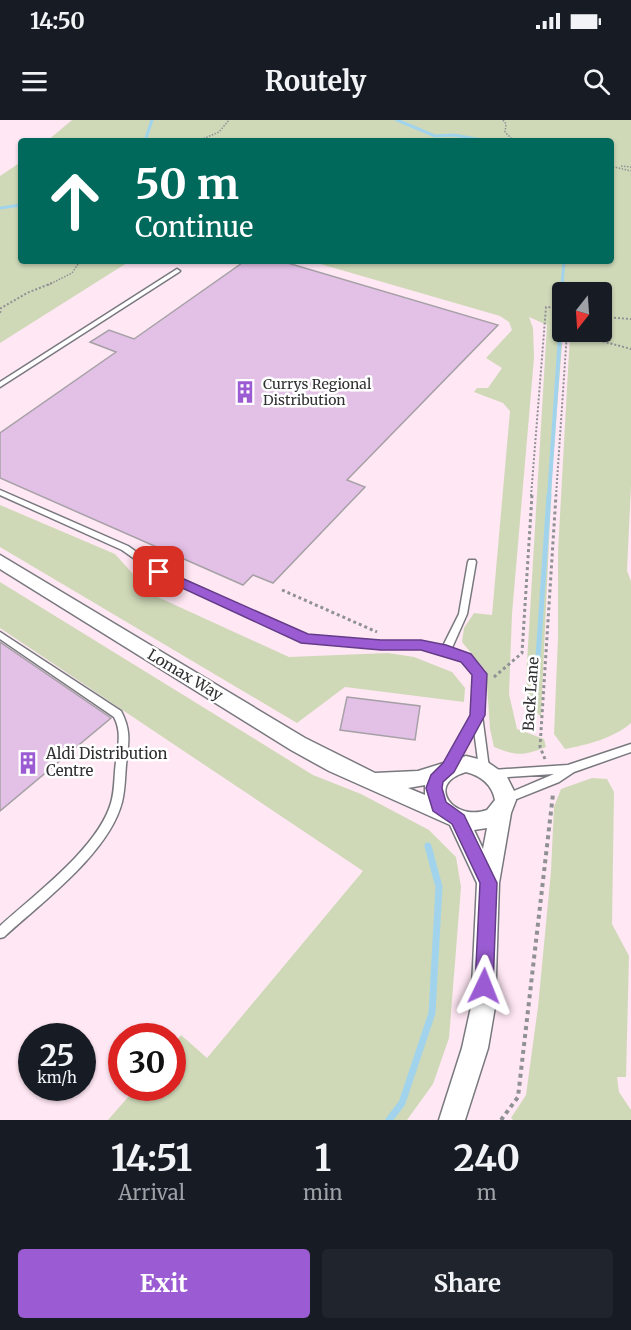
<!DOCTYPE html>
<html lang="en">
<head>
<meta charset="utf-8">
<style>
  body { margin:0; font-family:Merriweather,serif; background:#20242c; color:#f1f3f6; height:100vh; display:flex; flex-direction:column; font-size:22px; white-space:nowrap }
  * { box-sizing:border-box; margin:0 }
  p { font-size:20px; color:#9ea1a6 }
  .icon { flex:none; width:33px; height:33px; fill:none; stroke:currentColor; stroke-width:2; stroke-linecap:round; stroke-linejoin:round }
  .map { position:relative; height:1000px; overflow:hidden }
  .drawer { display:flex; flex-direction:column; background:#171b24; flex:1 }
  .drawer>* { flex:none }
  .hud { position:absolute; left:18px; top:18px; width:596px; height:126px; border-radius:6px; box-shadow:0 2px 4px #0004; background:#00695c; color:#fff; overflow:hidden }
  .needle { width:39px; rotate:197deg }
  .controls { position:absolute; left:552px; top:162px; display:grid; gap:12px }
  .controls a { display:grid; place-items:center; width:60px; height:60px; border-radius:6px; background:#171b24; box-shadow:0 2px 4px #0004; font-size:30px }
  .speed { position:absolute; left:18px; top:903px; display:flex; gap:12px; font-size:30px; font-weight:700; text-align:center }
  .speed>* { display:grid; place-content:center; width:78px; height:78px; border-radius:50%; background:#171b24; box-shadow:0 2px 4px #0004; line-height:1 }
  .speed small { font-size:15px; font-weight:400 }
  .speed .limit { border:9px solid #d22; background:#fff; color:#111 }
  .pin { position:absolute; display:grid; place-items:center; width:51px; height:51px; color:#fff; margin:-26px; border-radius:12px; box-shadow:0 3px 9px #0006 }
  .me { position:absolute; width:66px; margin:-33px; rotate:2deg; stroke-linejoin:round; filter:drop-shadow(0 0 4px #0008) }
  .turn { display:flex; align-items:center; gap:21px; height:126px; padding:0 18px; font-size:27px }
  .turn .icon { width:78px; height:78px; stroke-width:2.5 }
  .turn b { display:block; font-size:42px; line-height:51px }
  .eta { display:flex; justify-content:space-evenly; align-items:center; height:102px; text-align:center }
  .eta b { font-size:36px; font-weight:700; line-height:42px }
  .primary-button { display:flex; gap:12px; margin-top:auto; padding:12px 18px }
  .primary-button a { flex:1; height:69px; border-radius:6px; background:#9b5cd3; color:#fff; font-size:24px; font-weight:700; line-height:69px; text-align:center }
  .primary-button a+a { background:#20242c; color:#f1f3f6 }
  .status { display:flex; justify-content:space-between; align-items:center; height:42px; padding:0 30px; background:#171b24; direction:ltr }
  .status svg { height:16px; fill:currentColor }
  header { display:flex; justify-content:space-between; align-items:center; height:78px; padding:0 18px; background:#171b24; font-size:27px; font-weight:700 }
  .map>svg:first-child { display:block }
  .industrial { fill:#ffe7f3; fill-rule:evenodd }
  .green { fill:#cfd9b8; fill-rule:evenodd }
  .lines { fill:none; stroke-linecap:round; stroke-linejoin:round }
  .stream-far3 { stroke:#a1d4ec; stroke-width:3 }
  .stream-far2 { stroke:#a1d4ec; stroke-width:4 }
  .stream-far1 { stroke:#a1d4ec; stroke-width:5 }
  .stream { stroke:#a1d4ec; stroke-width:7 }
  .building { fill:#e3c1e7; stroke:#a6a1a6; stroke-width:1.5 }
  .service-casing { stroke:#78797f; stroke-width:3 }
  .minor-casing { stroke:#78797f; stroke-width:3 }
  .path-far3 { stroke:#909195; stroke-width:1.5; stroke-dasharray:1.5 1.5; stroke-linecap:butt }
  .path-far2 { stroke:#909195; stroke-width:2; stroke-dasharray:2 2; stroke-linecap:butt }
  .path-far1 { stroke:#909195; stroke-width:3; stroke-dasharray:3 3; stroke-linecap:butt }
  .path { stroke:#909195; stroke-width:4; stroke-dasharray:4 4; stroke-linecap:butt }
  .service { fill:#fff; fill-rule:evenodd }
  .minor { fill:#fff; fill-rule:evenodd }
  .route { fill:#9b5cd3; stroke:#653c89; stroke-width:1.5 }
  .labels { text-anchor:middle; stroke-width:5; stroke-linejoin:round; paint-order:stroke }
  .far-poi-label { font-size:14px; fill:#303033; stroke:#fff; text-anchor:start }
  .street-label { font-size:15px; fill:#303033; stroke:#fff }
  .poi-label { font-size:15px; fill:#303033; stroke:#fff; text-anchor:start }
</style>
</head>
<body>
<div class="status"><b>14:50</b><svg viewBox="0 0 49 12"><path d="M0 12V9h3v3zM5 12V6h3v6zM10 12V3h3v9zM15 12V0h3v12zM26 1h20v11H26zM47 4h2v5h-2z"/></svg></div>
<header><svg class="icon" aria-label="menu" viewBox="0 0 24 24"><path d="M4 6h16M4 12h16M4 18h16"/></svg>Routely<svg class="icon" aria-label="search" viewBox="0 0 24 24"><circle cx="10" cy="10" r="6"/><path d="M15 15l6 6"/></svg></header>
<div class="map">
<svg width="631" height="1000" viewBox="0 0 631 1000">
  <rect width="100%" height="100%" fill="#f7f8fe"/>
  <path class="industrial" d="M0,0h98l-19,21h-58v41l-21,8z
    M117,141h248l164,55 102,45v759h-631v-786zM32,916h50v52h-50zM122,916h50v52h-50z"/>
  <path class="green" d="M72,0h559v365l-4,86 4,10v142c-17,15 -44,22 -66,26l-11,-15 4,-97v-85l12,-218 -7,-2 -11,142 -11,243 -11,-12 -4,-26 21,-354 -18,-8 4,11 1,30 -22,256 -3,80 8,35 27,10 2,8c-22,9 -30,9 -52,0l-4,-18 -4,-58 -24,-29 2,-14 10,-15 18,2 18,-204 -7,-8 -29,-11 3,-4h11l14,-20 -16,-10 26,-28 -3,-8 -9,-6 -190,-55h300v-120h-563zM562,172h40v40h-40z
    M21,42v99h109l-130,82v-167z
    M0,385l115,49 36,40 138,63 99,-4 26,4 38,15 13,16 -1,14 -119,-15 -48,36 -297,-176z
    M0,462l313,193 48,19 68,36 27,27 5,30 -12,151 -16,46 -26,36h-299l28,-32h36l1,-43 8,-10 26,23 156,-187 -363,-243z
    M592,658l15,1 7,13 -2,132 17,32 -3,121h-9l2,15 12,18v10h-118l-2,-2 15,-23 12,-88 13,-136 3,-64 7,-18z"/>
  <g class="lines">
    <path class="stream-far3" d="M397,0l38,16 19,-1 33,6
      M145,21l7,-21
      M0,88l21,-3
      M562,165l2,-24"/>
    <path class="stream-far2" d="M562,171l1,-8
      M549,376l12,-175"/>
    <path class="stream-far1" d="M535,581l14,-206"/>
    <path class="stream" d="M389,1000l13,-17 30,-90 7,-126 -11,-41"/>
  </g>
  <path class="building" d="M245,141h36l217,64 -151,155 18,7 -92,96 -20,-8 -10,10 -243,-107v-45l116,-81 -26,-10 19,-12 25,9z
    M0,522l111,76 -111,93z
    M347,577l73,9 -5,34 -75,-10z"/>
  <g class="lines">
    <g class="service-casing">
      <path id="service" d="M177,149l3,2 -1,1 -179,115v-5z
        M0,370l128,56 34,24 145,66 74,6h40l21,6 17,-34 9,-52 1,-2h6l1,2 -9,52 -16,36 18,6 16,18 -3,41 7,53 -1,3 -4,1 -4,-1 -1,-3 -5,-38 -21,41 -4,1 -4,-1 -1,-3 28,-53 3,-40 -12,-15 -42,-12h-40l-78,-7 -147,-67 -34,-24 -122,-55z
        M0,512l121,79c11,21 7,33 5,54 -1,12 -1,25 -4,37 -13,51 -80,100 -118,135l-4,1v-12c34,-31 98,-78 111,-123 4,-13 3,-28 5,-41 2,-16 6,-30 -2,-45l-114,-78z
        M631,624v8l-57,20 -15,10 -55,22 -4,-1 -1,-3 1,-3 54,-23 -61,4 -4,-1 -1,-3 1,-3 4,-1 75,-5z"/>
    </g>
    <g class="minor-casing">
      <path id="minor" d="M0,435l305,183 70,35 43,-2 48,-15 20,5 20,14 8,16 2,9 -5,13 -12,70 -4,124 -7,41 -23,72h-26l23,-72 9,-41 6,-124 -27,-58 -121,-54 -38,-21 -291,-181zM466,652c15,4 26,12 29,28l-8,10c-33,12 -63,-26 -21,-38zM425,665v10l-17,-7zM487,708l-4,21 -9,-19z"/>
    </g>
    <path class="path-far3" d="M503,0l3,4 -1,8 9,9
      M198,21l21,-9 10,-12
      M610,46l21,5
      M621,46l10,1
      M48,165l24,-12 8,-12"/>
    <path class="path-far2" d="M0,193l1,-5 26,-15 25,-10
      M602,197l29,2
      M568,212l63,17
      M531,376l15,-189 16,1
      M556,376l11,-164"/>
    <path class="path-far1" d="M282,470l95,42
      M494,557l28,-24 10,-158
      M545,639l-5,-12 16,-252"/>
    <path class="path" d="M501,1000l17,-23 35,-303"/>
    <use href="#service" class="service"/>
    <use href="#minor" class="minor"/>
  </g>
  <path class="route" d="M159,448l149,66 73,6h40l25,5 25,9 16,20 -2,41 -31,57 -11,10 -1,6 4,14 18,13 33,68 -4,103 -3,6 -6,3 -7,-3 -2,-6 5,-103 -28,-59 -19,-13 -7,-23 5,-13 12,-12 27,-48 2,-40 -11,-13 -40,-12h-40l-80,-7 -147,-68 -2,-3z"/>
  <defs>
    <g id="building-bare" transform="scale(1.8)"><path d="M-4-6H4V6H1V3H-1V6H-4ZM-2.5-4.3h1.7v1.8h-1.7ZM.8-4.3h1.7v1.8H.8ZM-2.5-1h1.7V.8h-1.7ZM.8-1h1.7V.8H.8Z" fill="#9b5cd3" stroke="#fff" stroke-width="2.5" paint-order="stroke"/></g>
  </defs>
  <g fill-rule="evenodd">
    <use href="#building-bare" x="245" y="272"/>
    <use href="#building-bare" x="28" y="643"/>
  </g>
  <g class="labels">
    <g class="far-poi-label">
      <text x="263" y="269">Currys Regional<tspan x="263" dy="16">Distribution</tspan></text>
    </g>
    <g class="street-label">
      <text transform="translate(185 555) rotate(31)" y="5">Lomax Way</text>
      <text transform="translate(531 574) rotate(-86)" y="5">Back Lane</text>
    </g>
    <g class="poi-label">
      <text x="46" y="639">Aldi Distribution<tspan x="46" dy="17">Centre</tspan></text>
    </g>
  </g>
</svg>
<div class="controls">
<a><svg class="needle" viewBox="-14 -14 28 28"><path d="M0-13l5 13h-10z" fill="#e53935"/><path d="M0 13l5-13h-10z" fill="#9ea1a6"/></svg></a>
</div>
<div class="speed"><div>25<small>km/h</small></div><div class="limit">30</div></div>
<div class="pin" style="left:159px;top:452px;background:#d93025"><svg class="icon" aria-label="arrive" viewBox="0 0 24 24"><path d="M6 21V4h12l-3 4 3 4H6"/></svg></div>
<svg class="me" style="left:484px;top:866px" viewBox="-20 -20 40 40"><path d="M0-17L14 15 0 8-14 15z" fill="#9b5cd3" stroke="#fff" stroke-width="4"/></svg>
<div class="hud">
<div class="turn"><svg class="icon" aria-label="ahead" viewBox="0 0 24 24"><path d="M12 20V5M6 11l6-6 6 6"/></svg><div><b>50 m</b>Continue</div></div>
</div>
</div>
<section class="drawer">
<div class="eta">
<div><b>14:51</b><p>Arrival</p></div>
<div><b>1</b><p>min</p></div>
<div><b>240</b><p>m</p></div>
</div>
<div class="primary-button"><a>Exit</a><a>Share</a></div>
</section>
</body>
</html>
